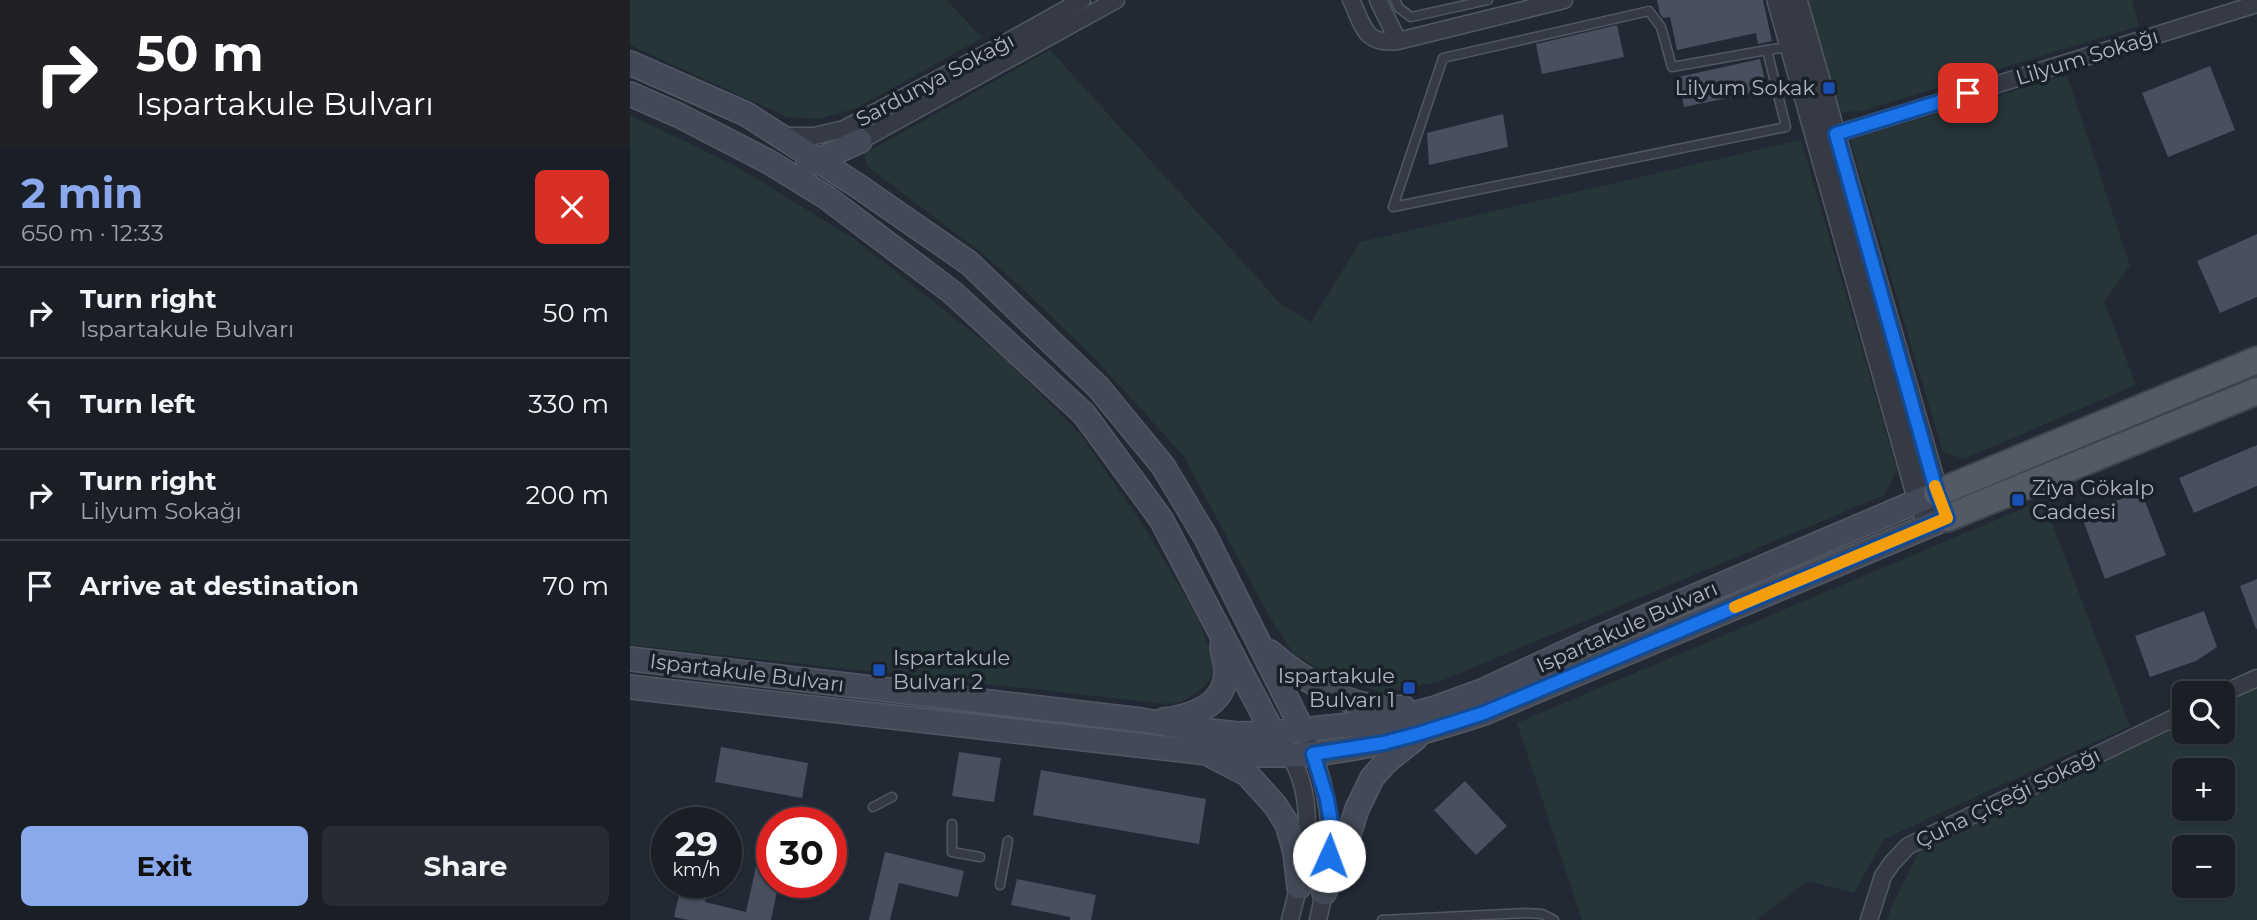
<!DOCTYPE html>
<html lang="en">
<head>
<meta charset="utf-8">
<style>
  body { margin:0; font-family:Montserrat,sans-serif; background:#272b33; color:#f1f3f6; height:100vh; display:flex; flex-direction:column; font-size:26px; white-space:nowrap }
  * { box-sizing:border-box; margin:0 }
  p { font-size:23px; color:#9fa2a7 }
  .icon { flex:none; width:38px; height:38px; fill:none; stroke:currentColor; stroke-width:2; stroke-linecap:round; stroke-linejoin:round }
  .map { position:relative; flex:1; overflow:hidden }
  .details { display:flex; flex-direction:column; background:#1a1e27; width:630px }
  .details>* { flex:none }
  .banner { background:#202124; color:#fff; overflow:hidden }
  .controls { position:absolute; left:1542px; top:681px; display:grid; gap:14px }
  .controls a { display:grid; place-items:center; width:63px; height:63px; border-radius:10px; background:#1a1e27; box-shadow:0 2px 5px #0004,0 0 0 2px #383c44; font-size:35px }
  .speed { position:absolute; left:21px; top:807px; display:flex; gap:14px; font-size:35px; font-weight:700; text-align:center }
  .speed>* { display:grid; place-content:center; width:91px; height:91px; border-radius:50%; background:#1a1e27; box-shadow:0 2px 5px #0004,0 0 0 2px #383c44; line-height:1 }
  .speed small { font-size:18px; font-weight:400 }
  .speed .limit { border:10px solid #d22; background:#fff; color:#111 }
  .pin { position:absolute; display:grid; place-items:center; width:60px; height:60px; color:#fff; margin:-30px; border-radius:14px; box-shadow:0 4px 10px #0006 }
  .me { position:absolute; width:77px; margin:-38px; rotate:2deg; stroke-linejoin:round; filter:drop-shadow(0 0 5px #0008) }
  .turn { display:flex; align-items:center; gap:24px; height:147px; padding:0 21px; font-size:32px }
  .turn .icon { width:91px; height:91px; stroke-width:2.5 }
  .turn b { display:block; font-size:49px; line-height:60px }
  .round { display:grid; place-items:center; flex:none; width:74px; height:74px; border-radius:10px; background:#272b33 }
  .headline { display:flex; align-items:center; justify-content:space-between; height:119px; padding:0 21px }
  h1 { font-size:42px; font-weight:700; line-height:52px; color:#8aa9ec }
  .primary-button { display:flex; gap:14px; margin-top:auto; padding:14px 21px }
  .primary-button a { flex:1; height:80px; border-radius:10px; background:#8aa9ec; color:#111; font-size:28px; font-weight:700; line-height:80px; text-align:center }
  .primary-button a+a { background:#272b33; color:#f1f3f6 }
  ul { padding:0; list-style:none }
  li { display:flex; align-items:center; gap:21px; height:91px; padding:0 21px; border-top:2px solid #383c44 }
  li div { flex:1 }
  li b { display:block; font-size:26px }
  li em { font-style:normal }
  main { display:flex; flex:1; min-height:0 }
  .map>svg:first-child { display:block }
  .green { fill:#263638; fill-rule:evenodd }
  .building { fill:#484f5e }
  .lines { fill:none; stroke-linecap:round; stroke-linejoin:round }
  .service-casing { stroke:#525863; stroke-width:11 }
  .minor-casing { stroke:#525863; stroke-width:19 }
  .tertiary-casing { stroke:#525863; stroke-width:24 }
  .secondary-casing { stroke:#525863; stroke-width:26 }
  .primary-casing { stroke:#3e434e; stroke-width:30 }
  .service { stroke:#353a45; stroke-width:8 }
  .minor { stroke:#353a45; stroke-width:16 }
  .tertiary { stroke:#353a45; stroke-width:21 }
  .secondary { stroke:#434957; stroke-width:23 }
  .primary { stroke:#535965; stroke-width:26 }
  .route-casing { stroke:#114b97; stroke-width:18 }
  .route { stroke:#1a73e8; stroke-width:12 }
  .slow { stroke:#f59e0b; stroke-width:12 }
  .transit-dot { fill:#1a4fb4; stroke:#1a2029; stroke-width:2.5 }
  .labels { text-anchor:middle; stroke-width:7; stroke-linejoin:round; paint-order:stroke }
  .street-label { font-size:21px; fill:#afb5c2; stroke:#1a2029 }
  .poi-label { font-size:21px; fill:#afb5c2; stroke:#1a2029; text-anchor:end }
</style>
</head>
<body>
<main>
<section class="details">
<div class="banner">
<div class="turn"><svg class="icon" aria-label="right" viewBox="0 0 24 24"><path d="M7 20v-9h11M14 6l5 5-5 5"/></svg><div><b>50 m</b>Ispartakule Bulvarı</div></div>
</div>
<div class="headline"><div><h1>2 min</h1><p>650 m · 12:33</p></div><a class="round" style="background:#d93025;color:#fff"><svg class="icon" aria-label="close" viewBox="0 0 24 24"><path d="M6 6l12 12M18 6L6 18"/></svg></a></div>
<ul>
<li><svg class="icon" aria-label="right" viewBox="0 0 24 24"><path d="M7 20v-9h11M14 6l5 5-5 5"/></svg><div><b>Turn right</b><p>Ispartakule Bulvarı</p></div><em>50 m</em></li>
<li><svg class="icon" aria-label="left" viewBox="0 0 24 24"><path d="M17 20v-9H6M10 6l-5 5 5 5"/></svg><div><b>Turn left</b></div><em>330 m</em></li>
<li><svg class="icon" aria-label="right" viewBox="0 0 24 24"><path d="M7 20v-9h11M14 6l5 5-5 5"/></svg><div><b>Turn right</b><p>Lilyum Sokağı</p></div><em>200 m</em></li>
<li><svg class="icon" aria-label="arrive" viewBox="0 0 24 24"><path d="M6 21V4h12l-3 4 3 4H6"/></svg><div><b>Arrive at destination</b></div><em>70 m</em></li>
</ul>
<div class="primary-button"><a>Exit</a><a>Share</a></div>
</section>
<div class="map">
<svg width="1627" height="920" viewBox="0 0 1627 920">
  <rect width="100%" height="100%" fill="#222834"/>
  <path class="green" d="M0,0h317l35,38 -125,70 -38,11 -32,-2 -157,-72z
    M1178,0h324l7,26 -274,84 -27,3z
    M420,50l231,254 30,18 49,-80 441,-102 96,330 -13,25 -443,186 -58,12 -52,-17 -37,-22 -25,-38 -86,-161 -86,-94 -76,-74 -43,-37 -111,-84 -3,-12z
    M1437,75l63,191 -26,35 32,84 -172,74 -21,-7 -93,-312z
    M0,115l104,50 119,73 148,117 80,80 66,96 50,85 18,48 -5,16 -10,10 -18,12 -14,2 -538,-59z
    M1413,500l87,226 -246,113 -30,54 -47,-12 -50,39h-175l-65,-197z
    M1627,688v232h-370l5,-14 28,-56 264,-126v8h38l1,-27zM1592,770v38h-38v-38zM1592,847v39h-38v-39z"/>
  <path class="building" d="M1027,0h106l9,41 -14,3 -2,-11 -79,17 -7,-33 -7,1 -3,-4z
    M987,25l7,32 -82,17 -6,-30z
    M1130,59l7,31 -83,17 -6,-30z
    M1580,66l25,64 -67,27 -26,-64z
    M873,114l5,33 -79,18 -2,-32z
    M1627,234v63l-37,16 -23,-52z
    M1627,445v41l-63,27 -15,-35z
    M1511,491l25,64 -61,24 -24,-64z
    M1627,579v49l-1,1 -16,-43z
    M1574,611l13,36 -21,14 -46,16 -15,-41z
    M91,747l87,16 -6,35 -87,-16z
    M329,752l42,6 -7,44 -42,-6z
    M411,770l165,29 -7,45 -166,-29z
    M835,781l42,45 -31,29 -42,-45z
    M255,852l79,19 -6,26 -59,-14 -9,37h-21z
    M129,853l13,3v26h7l-8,38h-82l-15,-3 8,-35h27l-4,20 41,10z
    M387,879l79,16 -5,25h-21v-3l-59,-12z"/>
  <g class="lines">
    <g class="service-casing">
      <path id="service" d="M765,0l4,8 12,9 77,-17
        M1137,50l19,77 -393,80 50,-149 206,-47 12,16 11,40 95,-17 21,-3
        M243,807l19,-10
        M322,824v28l28,5
        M370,885l8,-44
        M752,920l144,-7 16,1 12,6"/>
    </g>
    <g class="minor-casing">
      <path id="minor" d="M721,0c13,27 13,45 47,41l166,-41
        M748,0l20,41
        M1206,134l421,-130
        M152,136h32l30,-7 149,-79 89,-50
        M230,141l256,-141
        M1592,694l35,-16
        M680,746c26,61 23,111 8,174
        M655,749c37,49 19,118 5,171
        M1239,920l14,-44 9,-13 16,-17 276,-133"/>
    </g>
    <g class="tertiary-casing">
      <path id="tertiary" d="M1148,0l141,501 11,24
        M1166,0l141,493 10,25"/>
    </g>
    <g class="secondary-casing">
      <path id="secondary" d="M0,63l116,51 112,72 111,77 129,124 65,79 42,70 98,195
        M0,94l48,21 91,47 57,35 127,96 131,121 77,105 112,214
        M178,165l52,-24
        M640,652c33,29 88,62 133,55
        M0,659l511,61 61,10 35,4 36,-1 86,-9 43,-7 33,-9 47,-17 110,-51 345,-147
        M0,687l577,66c34,1 69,4 103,1 60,-5 118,-23 174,-41l463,-195
        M534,720c27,-3 60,-14 62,-46 1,-9 -3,-19 -4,-28
        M582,756l35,18 28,31 12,19 8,28 4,35
        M694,893l17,-34 16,-50 15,-31 14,-16 30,-24"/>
    </g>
    <g class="primary-casing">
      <path id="primary" d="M1307,493l320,-133
        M1317,518l310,-127"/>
    </g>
    <use href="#service" class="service"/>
    <use href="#minor" class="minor"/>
    <use href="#tertiary" class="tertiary"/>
    <use href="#secondary" class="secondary"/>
    <use href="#primary" class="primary"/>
  </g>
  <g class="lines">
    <g class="route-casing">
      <path id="route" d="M699,856l2,-34 -4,-23 -14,-45 71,-11 37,-10 63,-20 463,-195 -10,-25 -101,-359 132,-41"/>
    </g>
    <use href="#route" class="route"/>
    <path class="slow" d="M1105,607l212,-89 -12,-32"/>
  </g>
  <g class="transit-dot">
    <rect x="1192" y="81" width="14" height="14" rx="3.5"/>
    <rect x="1381" y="493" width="14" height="14" rx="3.5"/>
    <rect x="242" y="663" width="14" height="14" rx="3.5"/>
    <rect x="772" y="681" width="14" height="14" rx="3.5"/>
  </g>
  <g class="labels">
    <g class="street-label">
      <text transform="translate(1457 57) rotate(-17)" y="7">Lilyum Sokağı</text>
      <text transform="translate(305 80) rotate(-28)" y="7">Sardunya Sokağı</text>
      <text transform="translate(997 627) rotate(-24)" y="7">Ispartakule Bulvarı</text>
      <text transform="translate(117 673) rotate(7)" y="7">Ispartakule Bulvarı</text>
      <text transform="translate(1378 798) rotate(-26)" y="7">Çuha Çiçeği Sokağı</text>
    </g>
    <g class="poi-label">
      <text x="1185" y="95">Lilyum Sokak</text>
      <text x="1402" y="495" text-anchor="start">Ziya Gökalp<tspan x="1402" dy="24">Caddesi</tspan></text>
      <text x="263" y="665" text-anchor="start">Ispartakule<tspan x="263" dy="24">Bulvarı 2</tspan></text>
      <text x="765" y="683">Ispartakule<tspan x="765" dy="24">Bulvarı 1</tspan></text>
    </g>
  </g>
</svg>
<div class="controls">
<a><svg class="icon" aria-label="search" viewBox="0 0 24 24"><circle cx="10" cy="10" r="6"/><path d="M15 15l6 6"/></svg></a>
<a>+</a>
<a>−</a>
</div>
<div class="speed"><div>29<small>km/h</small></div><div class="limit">30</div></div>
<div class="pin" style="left:1338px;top:93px;background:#d93025"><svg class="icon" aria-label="arrive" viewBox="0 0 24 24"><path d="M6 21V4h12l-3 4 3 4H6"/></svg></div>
<svg class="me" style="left:699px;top:856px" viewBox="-20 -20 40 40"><circle r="19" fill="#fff"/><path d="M0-13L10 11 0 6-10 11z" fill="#1a73e8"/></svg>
</div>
</main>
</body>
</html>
